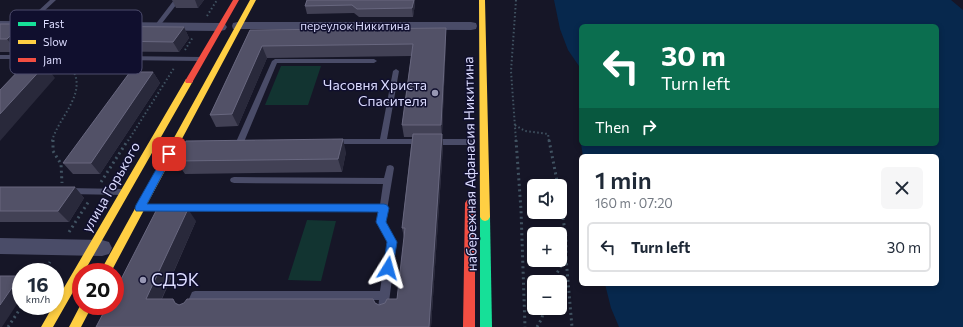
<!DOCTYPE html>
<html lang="en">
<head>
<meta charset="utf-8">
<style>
  body { margin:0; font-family:Commissioner,sans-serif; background:#f6f6f7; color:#1f2937; height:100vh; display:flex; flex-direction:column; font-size:15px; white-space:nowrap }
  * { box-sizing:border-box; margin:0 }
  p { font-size:13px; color:#747a83 }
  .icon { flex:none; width:22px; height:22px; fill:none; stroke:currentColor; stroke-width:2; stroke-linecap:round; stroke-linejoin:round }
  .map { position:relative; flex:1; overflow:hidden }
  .drawer { position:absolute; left:579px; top:154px; width:360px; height:132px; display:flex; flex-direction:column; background:#fff; border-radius:6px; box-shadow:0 2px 6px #0003 }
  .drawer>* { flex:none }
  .banner { position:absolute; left:579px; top:24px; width:360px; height:122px; border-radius:6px; box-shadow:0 2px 6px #0003; background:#0b6e4f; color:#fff; overflow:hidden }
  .buttons { position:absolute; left:527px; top:179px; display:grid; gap:8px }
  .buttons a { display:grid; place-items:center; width:40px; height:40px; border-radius:6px; background:#fff; box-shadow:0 2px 6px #0003; font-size:20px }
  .speed { position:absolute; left:12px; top:263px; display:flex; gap:8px; font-size:20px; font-weight:700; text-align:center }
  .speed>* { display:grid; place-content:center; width:52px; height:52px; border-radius:50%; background:#fff; box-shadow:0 2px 6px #0003; line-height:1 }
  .speed small { font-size:10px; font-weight:400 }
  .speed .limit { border:6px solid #d22; background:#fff; color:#111 }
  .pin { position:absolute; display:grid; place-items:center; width:34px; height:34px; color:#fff; margin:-17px; border-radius:8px; box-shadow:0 2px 6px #0006 }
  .me { position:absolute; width:44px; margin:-22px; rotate:8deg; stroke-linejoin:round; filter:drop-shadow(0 0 3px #0008) }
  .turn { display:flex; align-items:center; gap:14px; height:84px; padding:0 16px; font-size:18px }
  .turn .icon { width:52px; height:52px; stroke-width:2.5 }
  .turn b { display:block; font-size:28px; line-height:34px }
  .then { display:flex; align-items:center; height:38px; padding:0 16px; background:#0003; gap:8px; font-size:15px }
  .round { display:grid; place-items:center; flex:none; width:42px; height:42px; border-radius:6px; background:#f6f6f7 }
  .head { display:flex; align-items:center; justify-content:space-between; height:68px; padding:0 16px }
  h1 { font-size:24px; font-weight:600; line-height:30px }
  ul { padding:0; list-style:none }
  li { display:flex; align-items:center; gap:12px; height:50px; margin:0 8px 6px; padding:0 8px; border:2px solid #e0e1e3; border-radius:6px }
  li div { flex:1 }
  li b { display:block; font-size:15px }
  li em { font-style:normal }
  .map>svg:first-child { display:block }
  .green { fill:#123431 }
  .water { fill:#07284d }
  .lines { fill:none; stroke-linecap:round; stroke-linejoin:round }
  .path-far1 { stroke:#415362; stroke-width:2; stroke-dasharray:1.5 2.5; stroke-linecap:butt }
  .path { stroke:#415362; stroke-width:3; stroke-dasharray:2 3.5; stroke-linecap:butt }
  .lane { fill:#4a4c68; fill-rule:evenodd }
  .street { fill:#4a4c68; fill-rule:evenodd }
  .fast { fill:#16e098; fill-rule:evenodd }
  .slow { fill:#ffcf43; fill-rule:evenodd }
  .jam { fill:#f24e42; fill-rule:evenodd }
  .wall { fill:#424155 }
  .shaded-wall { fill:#29293b }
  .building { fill:#525167; stroke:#68677f }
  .route { fill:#1a73e8; stroke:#114b97 }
  .poi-dot { fill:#9797b3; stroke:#100f2e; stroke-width:1.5 }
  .labels { text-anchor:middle; stroke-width:3; stroke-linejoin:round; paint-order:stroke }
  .far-street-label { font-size:12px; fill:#dcdcff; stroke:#100f2e }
  .poi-label { font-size:14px; fill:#dcdcff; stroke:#100f2e; text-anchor:end }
  .street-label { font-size:14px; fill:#dcdcff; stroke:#100f2e }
  .near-poi-label { font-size:17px; fill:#dcdcff; stroke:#100f2e; text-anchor:start }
  .key { fill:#100f2e; stroke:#4d4c6d; stroke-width:1 }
  .key-label { font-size:11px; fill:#dcdcff }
</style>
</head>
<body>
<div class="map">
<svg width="963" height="327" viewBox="0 0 963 327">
  <rect width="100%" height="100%" fill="#161627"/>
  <path class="green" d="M281,66h40l-13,39h-43z
    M307,220l29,1 -15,60 -33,-1z"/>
  <path class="water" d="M554,0h397l12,10v317h-344l-8,-19 -6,-24h332v-128h-354l-2,-12h356v-118h-356v43l-13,-19 -8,-21z"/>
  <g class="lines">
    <path class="path-far1" d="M516,0l-5,71 5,70
      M207,16l10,-16
      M185,50l8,-13
      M515,125l10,6 23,3 1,7
      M52,141c6,-23 36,-48 20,-72l-3,-1
      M128,141l46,-73"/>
    <path class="path" d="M53,140v11l8,13 1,19
      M516,140l5,70 4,117
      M549,140l9,46
      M101,182l27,-42
      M69,232l20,-31
      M566,258l6,69
      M43,272l7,-10
      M552,282l14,-25v-20l-6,-37
      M8,327l14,-21
      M537,327l5,-9 2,-10"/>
    <path class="lane" d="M50,0h6l-28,26h-4v-2z
      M174,0h6l-21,27h-4v-2z
      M54,31l2,1v2l-20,21 166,2 3,2 -3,2 -168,-2 -3,15 -3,2 -3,-2 2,-15h-27v-4h29l23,-23z
      M275,59h99l3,2 -3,2h-97l-33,79 -4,3 -3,-1 -1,-2 36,-81z
      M396,69l3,2 -12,68h35l4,3 -1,2h-95l-1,-2 4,-3h47l13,-68z
      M433,139h37l4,3 -4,3h-37l-4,-3z
      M390,165l3,1 1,2 -9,54 12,20 -9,67 -1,3 -4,2 -4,-2 -1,-3 1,-9 -181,-1 -4,12 -4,2 -4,-2 -1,-3 7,-16 3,-1h185l7,-49 -10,-20 1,-11h-236l-3,-1 -1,-2 1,-2 3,-1h238l3,-21 -149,-1 -3,-1 -1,-2 1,-2 3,-1 150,1 3,-12z
      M67,188l57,1 3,1 1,2 -1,2 -3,1 -57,-1 -3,-1 -1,-2 1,-2z"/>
    <path class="street" d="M0,21l220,2 5,1 2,3 -2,3 -5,1 -220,-2z
      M238,22h233l5,1 1,3 -1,3 -5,1 -238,-1 -1,-3 1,-3z
      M0,238l102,2 7,2 3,6 -3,6 -7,2 -102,-2z"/>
    <path class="fast" d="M485,213l3,1 2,3 2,110h-12v-110l2,-3z"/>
    <path class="slow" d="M250,0h6l-145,272h-11z
      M479,0h6l5,217 -2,3 -3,1 -3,-1 -2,-3z
      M186,79h6l1,2 -109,191h-3v6l-28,49h-12l12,-21h2v-3z
      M81,304v2h11l-11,21h-12z"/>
    <path class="jam" d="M233,0h6l-46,81 -1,2h-6l-1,-2z
      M470,199l3,1 2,3v124h-12l2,-124 2,-3z"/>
  </g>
  <path class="wall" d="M172,0h32l-6,8h-22z
    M307,0h108v4l-2,13h-54l-5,-4 -47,1 -2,-8z
    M0,24h23l9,13 -15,15h-17z
    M184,27l5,11 -10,14 -125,-1 -8,-11z
    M446,28v12l-4,94 1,12 -12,181h-335l100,-106 -34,78 17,6 196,-2 4,2 18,-6 7,-61 -2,-10 10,-91h-8l-2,-12 9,-69 -144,2 -29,68 -22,1 -6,-12 40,-85z
    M153,72l7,11 -60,91h-27l-10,-11z
    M346,152l-4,20 -157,2 -9,-13z
    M0,187h75l9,11 -15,24h-69z"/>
  <path class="shaded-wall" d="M195,0h9l-6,8z
    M414,0h1v4l-2,13 -1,-9z
    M23,24l9,13 -15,15 -10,-13z
    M184,27l5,11 -10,14 -6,-10z
    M446,28v12l-4,94 1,12 -12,181h-2l13,-190 -1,-12z
    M262,46l5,12 -29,68 -6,-12z
    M45,65l10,13 -55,63v-27z
    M153,72l7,11 -60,91 -9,-11z
    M343,139l3,13 -4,20 -4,-13z
    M75,187l9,11 -15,24 -11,-11z
    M188,209l8,12 -39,88 -11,-10z
    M20,276l1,1v21l-19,29h-2v-22z"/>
  <path class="building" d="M307,0h107l-2,8 -55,1 -5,-4 -47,1z
    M0,24h23l-16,15h-7z
    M61,26l123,1 -11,15 -127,-2z
    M446,28l-5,97h-39l11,-81 -151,2 -30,68 -22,1 40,-85z
    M24,65h21l-45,49v-24z
    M130,72h23l-62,91h-28z
    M413,134h29l-13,193h-333l11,-21h8v-15l42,-82h31l-42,90h27l2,4 4,2 5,-2 3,-4h186l2,4 4,2 6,-2 2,-4h10l8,-71h-3z
    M343,139l-5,20 -162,2 10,-20z
    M0,187h75l-17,24h-58z
    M0,276h20l-20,29z"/>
  <path class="route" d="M169,151l4,3 -26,50h237l3,1 2,3 -3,14 11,20 -5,30 -4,1 -3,-1 -2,-4 4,-26 -11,-20 2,-10 -242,-1 -1,-3 1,-3 30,-53z"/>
  <g class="poi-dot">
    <circle cx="435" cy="93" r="4"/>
    <circle cx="143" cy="280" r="4"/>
  </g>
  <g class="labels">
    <g class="far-street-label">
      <text x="355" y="30">переулок Никитина</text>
    </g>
    <g class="poi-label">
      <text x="427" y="90">Часовня Христа<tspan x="427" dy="16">Спасителя</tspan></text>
    </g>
    <g class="street-label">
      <text transform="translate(470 164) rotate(-91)" y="5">набережная Афанасия Никитина</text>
      <text transform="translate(111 187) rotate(-60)" y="5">улица Горького</text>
    </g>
    <g class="near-poi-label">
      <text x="151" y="286">СДЭК</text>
    </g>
  </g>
  <rect x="10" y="10" width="132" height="64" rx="6" class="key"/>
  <rect x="18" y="22" width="18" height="4" fill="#16e098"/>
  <rect x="18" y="40" width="18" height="4" fill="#ffcf43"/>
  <rect x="18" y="58" width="18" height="4" fill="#f24e42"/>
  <g class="key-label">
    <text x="43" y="28">Fast</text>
    <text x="43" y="46">Slow</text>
    <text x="43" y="64">Jam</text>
  </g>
</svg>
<div class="buttons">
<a><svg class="icon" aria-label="sound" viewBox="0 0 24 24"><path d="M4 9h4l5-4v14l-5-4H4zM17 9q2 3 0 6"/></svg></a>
<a>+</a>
<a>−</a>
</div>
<div class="speed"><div>16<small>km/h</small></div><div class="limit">20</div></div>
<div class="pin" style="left:169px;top:154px;background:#d93025"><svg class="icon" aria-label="arrive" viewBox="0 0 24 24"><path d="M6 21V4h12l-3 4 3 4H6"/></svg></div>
<svg class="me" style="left:388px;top:268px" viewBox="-20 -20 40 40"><path d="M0-17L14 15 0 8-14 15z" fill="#1a73e8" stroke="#fff" stroke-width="4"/></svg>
<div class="banner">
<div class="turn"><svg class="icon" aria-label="left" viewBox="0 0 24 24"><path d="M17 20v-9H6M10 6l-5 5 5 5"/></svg><div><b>30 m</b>Turn left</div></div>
<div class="then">Then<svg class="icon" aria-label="right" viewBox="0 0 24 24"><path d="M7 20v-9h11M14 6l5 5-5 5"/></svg></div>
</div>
<section class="drawer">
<div class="head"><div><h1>1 min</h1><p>160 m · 07:20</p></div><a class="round"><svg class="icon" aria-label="close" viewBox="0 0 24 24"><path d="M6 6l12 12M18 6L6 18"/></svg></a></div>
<ul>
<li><svg class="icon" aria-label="left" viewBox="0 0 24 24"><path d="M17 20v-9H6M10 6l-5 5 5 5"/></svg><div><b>Turn left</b></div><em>30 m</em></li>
</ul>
</section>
</div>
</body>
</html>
